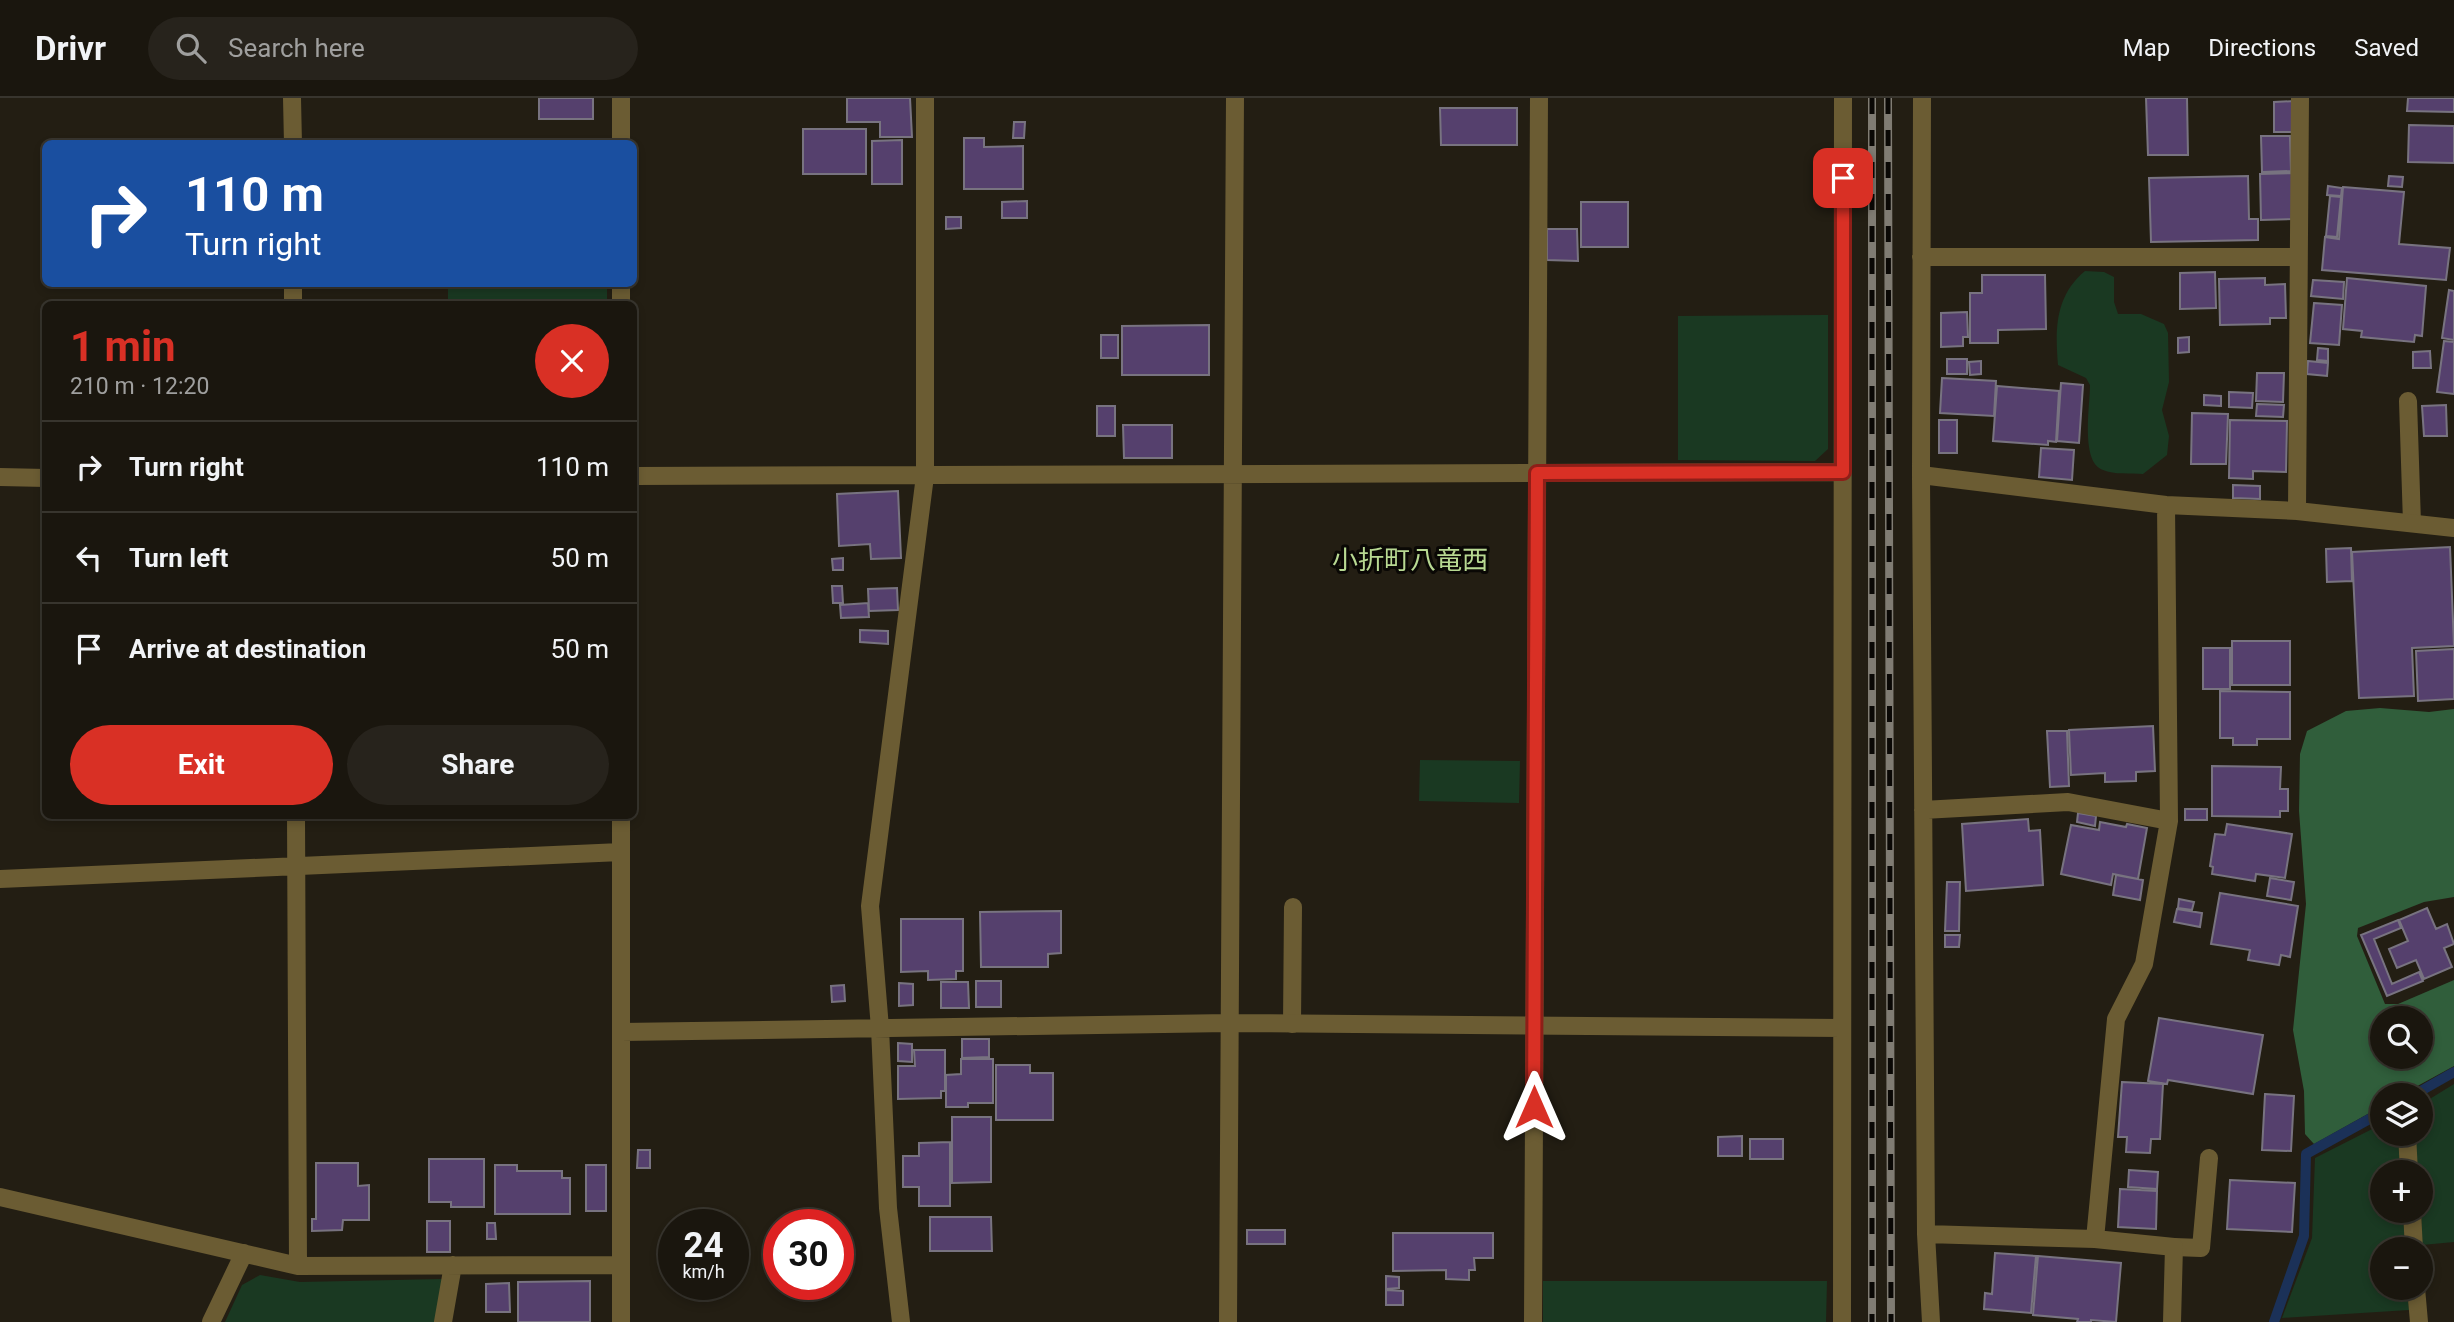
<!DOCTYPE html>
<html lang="en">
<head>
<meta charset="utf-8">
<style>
  body { margin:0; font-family:Roboto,"Noto Sans JP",sans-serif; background:#27231c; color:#f1f3f6; height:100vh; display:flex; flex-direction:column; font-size:26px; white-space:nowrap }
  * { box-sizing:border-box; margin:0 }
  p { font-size:23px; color:#9f9f9e }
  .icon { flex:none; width:38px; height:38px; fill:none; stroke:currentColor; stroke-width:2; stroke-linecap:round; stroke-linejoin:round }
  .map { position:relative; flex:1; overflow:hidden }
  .sheet { position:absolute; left:42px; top:203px; width:595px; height:518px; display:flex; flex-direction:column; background:#1a160e; border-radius:10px; box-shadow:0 4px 10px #0003,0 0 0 2px #38352e }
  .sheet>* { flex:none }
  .hud { position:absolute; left:42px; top:42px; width:595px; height:147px; border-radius:10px; box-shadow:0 4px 10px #0003,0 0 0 2px #38352e; background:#1a4fa0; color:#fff; overflow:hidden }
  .fabs { position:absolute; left:2370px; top:908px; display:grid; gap:14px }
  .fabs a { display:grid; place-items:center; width:63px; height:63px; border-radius:50%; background:#1a160e; box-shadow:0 4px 10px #0003,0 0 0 2px #38352e; font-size:35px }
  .speed { position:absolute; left:658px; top:1111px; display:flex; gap:14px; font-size:35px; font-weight:700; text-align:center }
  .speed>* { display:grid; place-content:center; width:91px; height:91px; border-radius:50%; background:#1a160e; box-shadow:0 4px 10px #0003,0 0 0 2px #38352e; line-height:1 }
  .speed small { font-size:18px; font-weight:400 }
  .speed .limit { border:10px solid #d22; background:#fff; color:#111 }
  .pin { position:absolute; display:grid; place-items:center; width:60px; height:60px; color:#fff; margin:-30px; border-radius:14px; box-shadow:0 4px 10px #0006 }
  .me { position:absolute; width:77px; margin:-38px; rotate:0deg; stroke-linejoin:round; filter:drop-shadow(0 0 5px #0008) }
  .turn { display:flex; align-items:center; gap:24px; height:147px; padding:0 28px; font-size:32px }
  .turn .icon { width:91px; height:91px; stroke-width:2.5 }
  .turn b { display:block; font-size:49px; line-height:60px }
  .round { display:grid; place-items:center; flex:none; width:74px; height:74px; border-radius:37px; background:#27231c }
  .headline { display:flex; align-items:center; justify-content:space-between; height:119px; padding:0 28px }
  h1 { font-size:42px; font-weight:700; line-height:52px; color:#d93025 }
  .button { display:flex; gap:14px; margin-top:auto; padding:14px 28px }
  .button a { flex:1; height:80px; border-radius:42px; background:#d93025; color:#fff; font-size:28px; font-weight:700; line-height:80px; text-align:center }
  .button a+a { background:#27231c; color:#f1f3f6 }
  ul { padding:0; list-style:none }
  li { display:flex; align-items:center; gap:21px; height:91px; padding:0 28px; border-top:2px solid #38352e }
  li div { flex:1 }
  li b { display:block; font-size:26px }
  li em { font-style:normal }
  header { display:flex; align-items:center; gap:42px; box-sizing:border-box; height:98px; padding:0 35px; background:#1a160e; border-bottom:2px solid #38352e }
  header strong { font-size:33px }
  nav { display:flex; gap:38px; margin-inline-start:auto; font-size:24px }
  .search { width:490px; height:63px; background:#27231c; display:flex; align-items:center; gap:18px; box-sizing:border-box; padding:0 24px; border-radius:38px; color:#9f9f9e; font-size:26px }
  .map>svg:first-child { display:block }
  .green { fill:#1a3922 }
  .forest { fill:#305e3b; fill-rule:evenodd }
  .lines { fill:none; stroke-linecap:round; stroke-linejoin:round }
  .stream { stroke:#1b3158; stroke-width:10 }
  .building { fill:#55406d; stroke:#787380; stroke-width:2 }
  .service { stroke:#6b5c33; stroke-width:18 }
  .minor { stroke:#6b5c33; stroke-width:18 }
  .rail-casing { stroke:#807c73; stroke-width:8 }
  .rail { stroke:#0a0805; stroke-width:5; stroke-dasharray:16; stroke-linecap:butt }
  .route-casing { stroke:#8d1f18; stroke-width:18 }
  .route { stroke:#d93025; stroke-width:12 }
  .labels { text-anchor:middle; stroke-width:6; stroke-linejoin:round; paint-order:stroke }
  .quarter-label { font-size:26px; fill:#b8d992; stroke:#0a0805 }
</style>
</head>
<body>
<header>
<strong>Drivr</strong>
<div class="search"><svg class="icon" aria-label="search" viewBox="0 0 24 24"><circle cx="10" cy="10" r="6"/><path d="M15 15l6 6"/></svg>Search here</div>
<nav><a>Map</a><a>Directions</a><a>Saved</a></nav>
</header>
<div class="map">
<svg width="2454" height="1224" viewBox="0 0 2454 1224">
  <rect width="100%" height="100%" fill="#231e13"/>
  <path class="green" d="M2085,173l19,1 10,5v25l4,12h23l23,10 4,9 1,49 -7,28 7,26 -2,19 -24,19c-12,-1 -29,1 -40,-4 -23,-8 -13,-64 -13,-85l-4,-7 -28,-13c-3,-36 -3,-69 27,-94z
    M448,186h159v20h-159z
    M1828,217v134l-13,12 -137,-1v-144z
    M1420,662l100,1 -1,42 -100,-2z
    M2454,986v158l-32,3 -2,-73h-2l-3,-38h5v-29z
    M2382,1026v10h16l2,38h-18v39h21l2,38 -23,1v38h26l1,22 -127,8 30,-80 3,-80z
    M260,1177l40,7 143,-3 -8,43h-210l17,-37z
    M1543,1183h284l-1,41h-283z"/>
  <path class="forest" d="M2380,610l49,4 25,-3v188l-30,5 -66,26 -1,8 28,68h13l56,-24v86l-53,29 -19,1v10l-68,38 -9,-10 -1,-43 -11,-61 13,-126 -7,-93 1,-57 7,-23 39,-20zM2382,920h38v39h-38z"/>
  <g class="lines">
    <path class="stream" d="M2412,998l42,-24
      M2274,1224l30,-86 2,-82 76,-42"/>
  </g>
  <path class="building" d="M539,0h54v21h-54z
    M847,0h63l2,39h-32v-15h-33z
    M2146,0h41l1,57h-40z
    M2408,0h46v14l-47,-1z
    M2295,3l-2,31h-19v-30z
    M1440,10h77v37h-76z
    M1014,24h11l-1,16h-11z
    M2409,27l45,1v37l-46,-1z
    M803,31h63v45h-63z
    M2261,38h29l1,35 -29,1z
    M964,40h20v9l39,-1v43h-59z
    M902,42v44h-30v-43z
    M2292,75l1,46 -32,1 -1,-46z
    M2248,78l1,43h9v21l-107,2 -2,-64z
    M2389,78l14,1 -1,10 -14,-1z
    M2328,88l14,2 -1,8 -14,-1z
    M2343,89l61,5 -5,52 51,4 -4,32 -124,-10 3,-33 14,2z
    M2330,98l11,1 -4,40 -11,-1z
    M1027,103v17h-25v-16z
    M1581,104h47v45h-47z
    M946,119h15v11l-15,1z
    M1547,131h30l1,32 -31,-1z
    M2215,174l1,36 -36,1v-36z
    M1982,177h63l1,54 -48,1v13h-28v-50h12z
    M2265,180v7l20,-1 1,34h-16v6l-50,1 -1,-46z
    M2347,180l79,8 -4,50 -7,-1 -1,7 -53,-5 1,-6 -19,-2z
    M2313,182l31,2 -1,17 -32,-3z
    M2449,192l5,1v49l-12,-2z
    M2314,205l28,2 -3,40 -29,-2z
    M1967,214l1,25h-5v9l-22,1v-34z
    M1209,227v50h-87v-49z
    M1101,237h17v23h-17z
    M2189,239v15l-11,1v-15z
    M2444,243l10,1v52l-17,-2z
    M2318,250l10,1v12l-11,-1z
    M2430,253l1,17h-18v-16z
    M1947,261h20v15h-20z
    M1981,263v13l-11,1 -1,-13z
    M2308,263l20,2 -1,13 -20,-2z
    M2257,275h27l-1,29 -27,-1z
    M1942,280l54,3 -2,35 -54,-3z
    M2061,285l22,2 -4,58 -22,-2z
    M1997,288l62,5 -3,51 -8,-1v4l-55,-4z
    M2229,294l24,1 -1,15 -23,-1z
    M2204,297l17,1v10l-17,-1z
    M2257,306l27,1 -1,12 -27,-1z
    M2446,307l1,31h-23l-2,-30z
    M1097,308h18v30h-18z
    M2192,315l36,1 -2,50h-35z
    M1939,322h18v33h-18z
    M2230,322l57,1 -1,51 -33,-1v8l-24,-1z
    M1123,327h49v33h-48z
    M2041,350l33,2 -2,30 -33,-3z
    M2233,387l27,1v13l-27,-1z
    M898,393l3,67 -30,1 -1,-15 -31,2 -2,-52z
    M2450,449l4,99 -42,2 2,48 -55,2 -7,-146z
    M2351,450l1,33 -25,1 -1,-33z
    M843,460v12h-10l-1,-11z
    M832,488h10l1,17h-10z
    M897,490l1,22 -29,1 -1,-22z
    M868,505l1,14 -28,1 -1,-13z
    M860,532l28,1v13l-28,-2z
    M2232,543h58v44h-58z
    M2203,550h27v41h-27z
    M2454,551v50l-36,2 -2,-50z
    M2220,593l70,1v47h-33v6h-24v-7h-13z
    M2153,628l2,45 -19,1v9l-31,1v-9l-34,2 -2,-45z
    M2047,633h20l2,55 -19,1z
    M2212,668l69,1 -1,22h8v22h-8v6l-68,-1z
    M2185,711h22v11h-22z
    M2078,715l18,3 -1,10 -18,-4z
    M2028,721l1,12 11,-1 3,55 -77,6 -4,-67z
    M2100,724l26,5 1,-3 20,4 -9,51 -25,-5 -2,11 -50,-11 10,-49 28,5z
    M2227,726l65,10 -7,44 -29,-4 -1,7 -43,-7 1,-7 -3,-1 5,-32 10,1z
    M2116,777l27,5 -3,20 -27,-5z
    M2270,780l24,4 -3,18 -24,-4z
    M1947,784h13l-1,49h-14z
    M2220,795l78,13 -8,51 -9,-2 -2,10 -31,-5 2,-10 -39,-6z
    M2179,801l15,3 -2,8 -14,-2z
    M2427,810l9,21 11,-5 7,20 -10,4 8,19 -28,12 -8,-19 -19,8 -8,-19 19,-8 -9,-21z
    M2177,811l25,4 -2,14 -26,-5z
    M1061,813v42l-13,1v13h-67l-1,-55z
    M901,821h62v52h-7v8l-28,1v-9l-27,1z
    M2398,822l3,8 -27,11 18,45 27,-12 4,9 -36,15 -26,-61z
    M1945,837h15l-1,12h-14z
    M976,883h25v26h-25z
    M941,884h27l1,26h-28z
    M899,885l14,1v21l-14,1z
    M844,887l1,16 -13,1 -1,-16z
    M2159,920l104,17 -10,59 -85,-14 -1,4 -19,-3z
    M962,941h27v18l-27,1z
    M898,945l14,1v18l-14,-1z
    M914,952h31v41h-4v7l-43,1v-33h17z
    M961,961h32v44h-25v4h-22v-32l15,-1z
    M996,967h34v8h23v47h-57z
    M2122,984l41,2 -3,55h-9l-1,14 -24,-1 1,-15h-9z
    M2265,996l29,2 -3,55 -29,-1z
    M952,1019h39v65l-39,1z
    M1742,1038v20h-24v-19z
    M1750,1041h33v20h-33z
    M950,1044v64h-31v-19h-16v-31h16v-13z
    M638,1052h12v18h-13z
    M429,1061h55v48h-33v-5h-22z
    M316,1065h42v23l11,-1v35h-26l-1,10 -30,1v-12h4z
    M495,1067h22v6h45v7h8v36h-75z
    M586,1067h20v46h-20z
    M2129,1072l29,2 -1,17 -29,-2z
    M2230,1082l65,3 -3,49 -65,-3z
    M2120,1091l37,2 -1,38 -38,-2z
    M930,1119h61l1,34h-62z
    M427,1123h23v31h-23z
    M487,1125h8l1,16h-9z
    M1247,1132h38v14h-38z
    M1393,1135h100v25h-19l1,12h-6v10l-23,-1v-9l-53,1z
    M1995,1155l41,3 -5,57 -47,-4 1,-16 7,1z
    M2038,1158l83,7 -5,59 -25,-2v2h-14l1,-3 -45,-4z
    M1386,1178l13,1v11l-13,1z
    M590,1183v41h-72v-40z
    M509,1185l1,29h-24v-28z
    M1386,1192l17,1v14h-17z"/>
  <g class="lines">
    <path class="service" d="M2408,303l4,122
      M1292,926l1,-117
      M2174,1149l27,1 8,-90"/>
    <path class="minor" d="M292,0l1,46
      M621,0v46
      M1922,0l-1,377 5,759 5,88
      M1921,159h377
      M293,186v20
      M621,186v20
      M1921,377l245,30 131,6 157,17
      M634,378l1209,-4
      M0,379l46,1
      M2297,413l3,-413
      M1923,712l145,-8 101,19
      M296,718l2,450
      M621,718v506
      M0,781l621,-27
      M621,934l608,-9 613,5
      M2407,1036l2,38
      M0,1099l298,69 323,-1
      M2412,1113l2,39
      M1926,1136l169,5 79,8 -2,75
      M2095,1141l21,-220 28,-55 25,-143 -3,-316
      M2416,1190l3,34
      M211,1224l33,-69
      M443,1224l10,-57
      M901,1224l-13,-114 -8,-180 -10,-122 55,-430v-378
      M1228,1224l7,-1224
      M1533,1224l6,-1224
      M1842,1224l1,-1224"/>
    <g class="rail-casing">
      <path id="rail" d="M1872,0v1224
        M1888,0l3,1224"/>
    </g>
    <use href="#rail" class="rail"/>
  </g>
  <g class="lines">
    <g class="route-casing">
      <path id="route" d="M1534,1009l3,-634 306,-1v-294"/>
    </g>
    <use href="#route" class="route"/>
  </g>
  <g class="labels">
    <g class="quarter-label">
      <text x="1410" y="471">小折町八竜西</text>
    </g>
  </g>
</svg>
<div class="fabs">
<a><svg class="icon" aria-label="search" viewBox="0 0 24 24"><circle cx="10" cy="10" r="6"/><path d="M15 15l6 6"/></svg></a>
<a><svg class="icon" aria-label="layers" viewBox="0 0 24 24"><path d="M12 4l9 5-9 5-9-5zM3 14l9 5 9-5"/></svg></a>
<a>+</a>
<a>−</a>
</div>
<div class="speed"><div>24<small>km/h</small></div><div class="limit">30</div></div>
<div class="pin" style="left:1843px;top:80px;background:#d93025"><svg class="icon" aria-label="arrive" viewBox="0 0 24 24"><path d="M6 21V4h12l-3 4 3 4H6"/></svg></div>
<svg class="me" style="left:1534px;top:1009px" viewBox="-20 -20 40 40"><path d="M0-17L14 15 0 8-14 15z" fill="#d93025" stroke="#fff" stroke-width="4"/></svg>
<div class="hud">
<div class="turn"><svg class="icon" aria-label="right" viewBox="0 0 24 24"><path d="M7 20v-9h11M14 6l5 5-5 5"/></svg><div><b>110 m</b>Turn right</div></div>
</div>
<section class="sheet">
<div class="headline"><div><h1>1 min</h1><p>210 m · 12:20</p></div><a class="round" style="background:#d93025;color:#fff"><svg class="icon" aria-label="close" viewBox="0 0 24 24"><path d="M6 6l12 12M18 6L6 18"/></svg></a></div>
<ul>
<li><svg class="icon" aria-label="right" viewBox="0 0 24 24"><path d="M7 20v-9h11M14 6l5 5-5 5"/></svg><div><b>Turn right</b></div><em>110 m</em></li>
<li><svg class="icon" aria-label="left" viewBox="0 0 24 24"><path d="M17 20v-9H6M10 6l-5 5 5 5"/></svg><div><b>Turn left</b></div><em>50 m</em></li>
<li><svg class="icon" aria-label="arrive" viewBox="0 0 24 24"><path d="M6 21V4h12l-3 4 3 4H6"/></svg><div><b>Arrive at destination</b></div><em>50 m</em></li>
</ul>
<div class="button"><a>Exit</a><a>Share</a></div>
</section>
</div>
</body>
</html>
